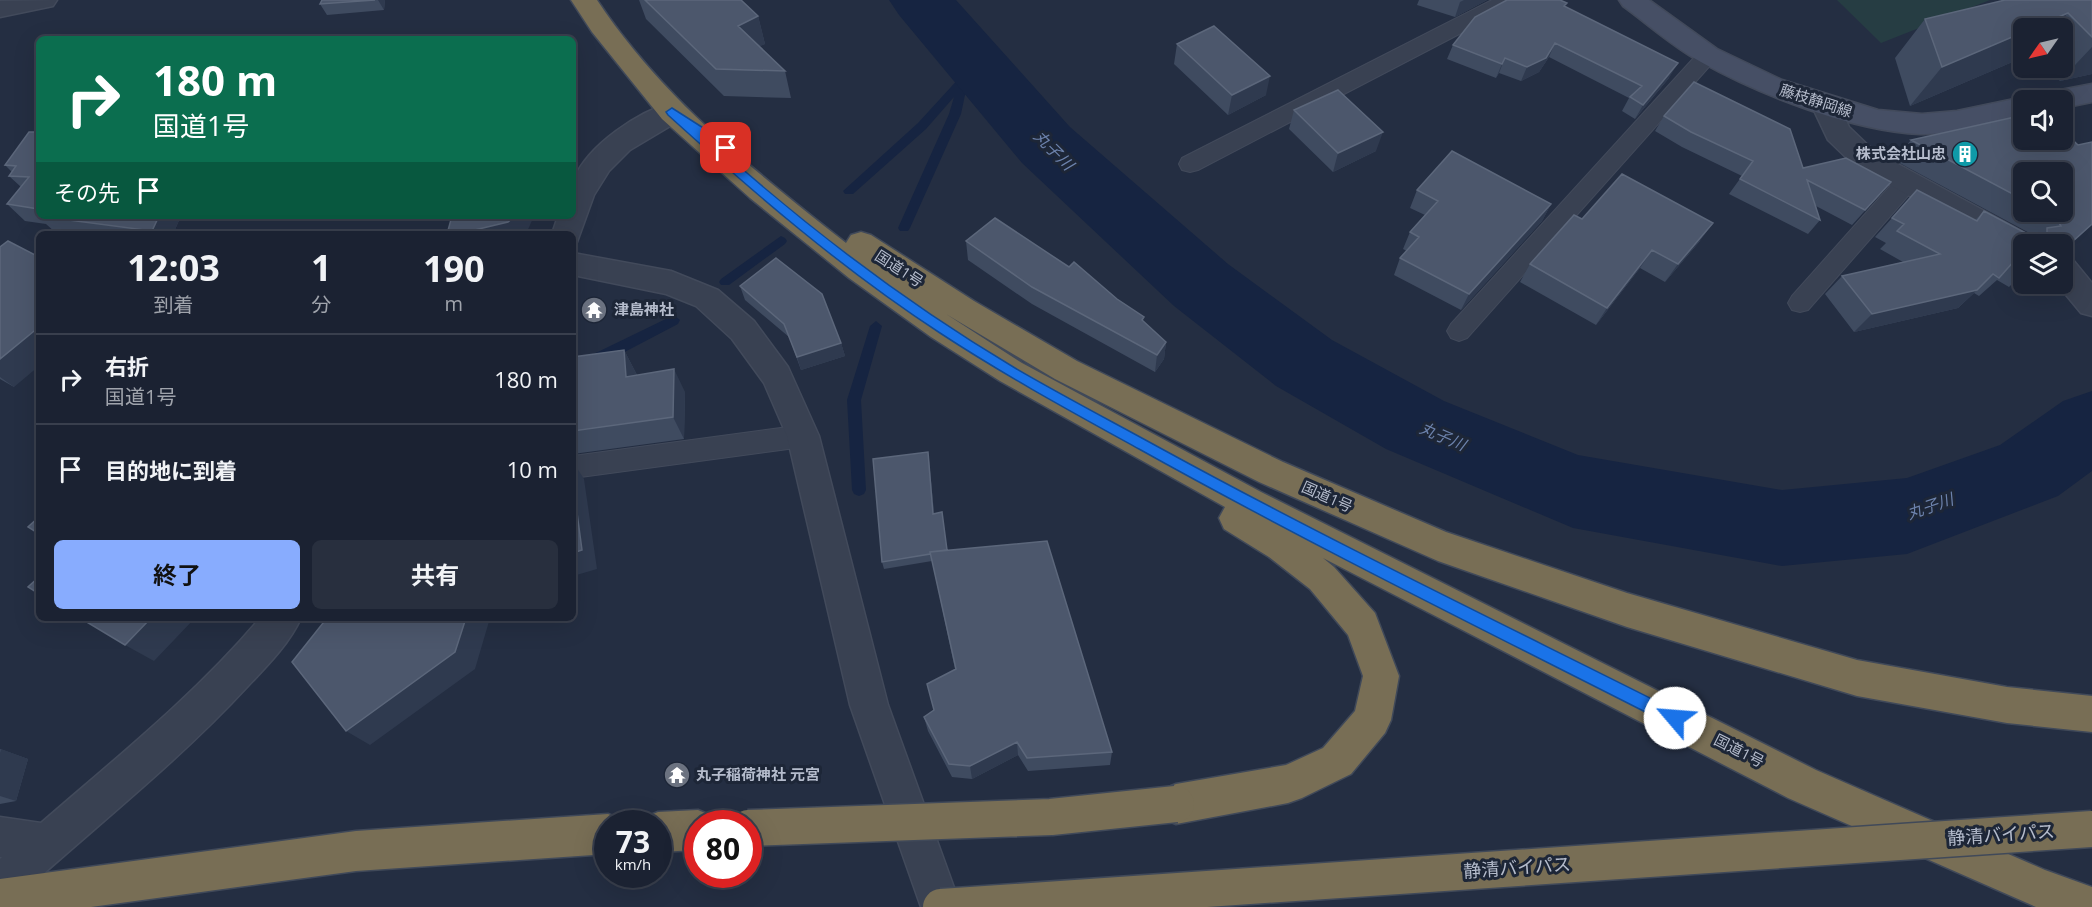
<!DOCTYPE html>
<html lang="ja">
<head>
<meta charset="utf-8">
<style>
  body { margin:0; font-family:"Open Sans","Noto Sans JP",sans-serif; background:#282f3e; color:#f1f3f6; height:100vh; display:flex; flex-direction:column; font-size:22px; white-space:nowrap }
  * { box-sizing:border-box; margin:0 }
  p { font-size:20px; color:#a0a4ac }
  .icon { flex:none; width:33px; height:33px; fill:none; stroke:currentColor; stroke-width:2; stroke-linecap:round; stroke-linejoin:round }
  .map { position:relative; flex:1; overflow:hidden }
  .sheet { position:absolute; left:36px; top:231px; width:540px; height:390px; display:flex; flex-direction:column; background:#1b2232; border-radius:9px; box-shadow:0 6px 24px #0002,0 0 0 2px #393f4d }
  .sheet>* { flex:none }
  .hud { position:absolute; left:36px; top:36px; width:540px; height:183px; border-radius:9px; box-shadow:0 6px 24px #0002,0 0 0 2px #393f4d; background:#0b6e4f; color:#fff; overflow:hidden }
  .needle { width:39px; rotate:236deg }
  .tools { position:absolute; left:2013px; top:18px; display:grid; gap:12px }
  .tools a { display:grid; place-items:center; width:60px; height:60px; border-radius:9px; background:#1b2232; box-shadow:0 6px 24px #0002,0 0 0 2px #393f4d; font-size:30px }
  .speed { position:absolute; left:594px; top:810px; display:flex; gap:12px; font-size:30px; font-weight:700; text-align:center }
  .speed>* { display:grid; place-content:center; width:78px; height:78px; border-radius:50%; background:#1b2232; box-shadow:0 6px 24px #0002,0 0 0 2px #393f4d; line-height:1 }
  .speed small { font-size:15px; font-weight:400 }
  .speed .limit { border:9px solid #d22; background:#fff; color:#111 }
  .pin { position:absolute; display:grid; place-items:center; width:51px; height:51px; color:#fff; margin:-26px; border-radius:12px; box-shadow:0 3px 9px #0006 }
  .me { position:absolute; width:66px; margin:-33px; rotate:297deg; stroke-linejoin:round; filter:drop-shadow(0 0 4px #0008) }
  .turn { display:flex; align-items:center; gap:21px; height:126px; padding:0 18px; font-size:27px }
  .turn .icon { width:78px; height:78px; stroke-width:2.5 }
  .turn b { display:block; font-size:42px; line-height:51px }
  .then { display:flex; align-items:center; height:57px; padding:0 18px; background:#0003; gap:12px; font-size:22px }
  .eta { display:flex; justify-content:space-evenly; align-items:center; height:102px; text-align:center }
  .eta b { font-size:36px; font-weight:700; line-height:42px }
  .primary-button { display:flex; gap:12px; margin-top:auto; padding:12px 18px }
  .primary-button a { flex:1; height:69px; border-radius:9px; background:#88acfe; color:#111; font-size:24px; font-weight:700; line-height:69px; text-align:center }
  .primary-button a+a { background:#282f3e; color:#f1f3f6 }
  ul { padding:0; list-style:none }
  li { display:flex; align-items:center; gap:18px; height:90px; padding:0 18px; border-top:2px solid #393f4d }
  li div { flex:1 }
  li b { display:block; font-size:22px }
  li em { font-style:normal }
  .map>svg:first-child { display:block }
  .green { fill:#263d43 }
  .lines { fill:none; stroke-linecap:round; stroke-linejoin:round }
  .stream { fill:#162441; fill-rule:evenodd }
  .river { fill:#162441; fill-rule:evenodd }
  .lane-casing { stroke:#424a5b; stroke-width:2 }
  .street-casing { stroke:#424a5b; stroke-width:3 }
  .secondary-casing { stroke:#424a5b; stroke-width:3 }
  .highway-casing { stroke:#404959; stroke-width:3 }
  .lane { fill:#394152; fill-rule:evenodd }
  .street { fill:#394152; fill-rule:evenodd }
  .secondary { fill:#464f65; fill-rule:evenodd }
  .highway { fill:#786e55; fill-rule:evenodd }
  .highway-bridge-casing { stroke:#404959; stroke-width:39; stroke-linecap:butt }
  .highway-bridge { stroke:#786e55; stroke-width:36 }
  .wall { fill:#3f4b60; fill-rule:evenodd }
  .shaded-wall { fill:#2f3a4f }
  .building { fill:#4c576c; stroke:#5c677b; stroke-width:1.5 }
  .route { fill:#1a73e8; stroke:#114b97; stroke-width:1.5 }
  .labels { text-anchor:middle; stroke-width:6; stroke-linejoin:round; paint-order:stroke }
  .street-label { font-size:15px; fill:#b5bccc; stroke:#1d2637 }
  .poi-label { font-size:15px; font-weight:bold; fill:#b5bccc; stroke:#1d2637; text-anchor:start }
  .water-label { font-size:16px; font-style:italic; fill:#6d83ad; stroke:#1d2637 }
  .near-street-label { font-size:18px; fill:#b5bccc; stroke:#1d2637 }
</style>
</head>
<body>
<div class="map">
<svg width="2092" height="907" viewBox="0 0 2092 907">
  <rect width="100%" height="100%" fill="#242e42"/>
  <path class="green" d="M1837,0h153l-109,43z"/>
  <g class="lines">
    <path class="stream" d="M968,53l5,4 -2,20 -3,4 -7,33 -51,114 -2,3h-8l-2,-3 51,-114 5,-17 -28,32 -73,65h-8l-2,-3 75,-68 43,-47 2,-19z
      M781,236l4,2 2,3 -2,3 -56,41h-8l-2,-3 2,-3z
      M674,315l6,5 -2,4 -82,43 -23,8v-11z
      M876,321l6,5 -21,74 5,90 -2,4 -5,2 -5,-2 -2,-4 -5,-90 23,-74z"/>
    <path class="river" d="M889,0h67l114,127 158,137 104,76 112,61 134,54 204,35 125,-12 93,-33 63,-44 29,-10v80l-34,25 -151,58 -125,12 -209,-38 -187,-79 -110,-63 -102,-80 -152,-143 -123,-148z"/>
    <g class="lane-casing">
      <path id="lane" d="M1492,0h26l-3,5 -317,165 -8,2 -8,-2 -3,-6 3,-6z
        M1708,48l7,2 3,5 -3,5 -248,278 -8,3 -8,-3 -4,-7 4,-7 250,-274z
        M1906,175l8,2 3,6 -3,6 -106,121 -8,2 -8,-2 -4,-7 4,-7 106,-119z
        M803,425l9,3 4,8 -4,8 -9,3 -230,31v-22z"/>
    </g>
    <g class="street-casing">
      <path id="street" d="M57,0l-4,6 -53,11v-16z
        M1825,95l10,2 14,30 25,24 160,87 4,6h-14v13l-10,-3 -160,-89 -26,-25 -17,-36 4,-7z
        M672,102l10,3 4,7 -4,7 -52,31 -21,21 -15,24 -17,47 -4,1v-9h-21l6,-18h15c0,-11 -3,-27 1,-37 14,-34 64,-67 98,-77z
        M573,253l98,18 47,19 36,31 34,46 31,69 69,269 73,202h-40l-71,-202 -63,-269 -23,-53 -32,-44 -36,-33 -30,-12 -93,-19z
        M2062,257l11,3 19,23v33l-11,-3 -24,-29h5z
        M260,618h41c-12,26 -34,48 -53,68 -72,78 -156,143 -234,214l-14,6v-47l2,-2h-2v-40l41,6c76,-66 154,-128 219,-205z"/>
    </g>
    <g class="secondary-casing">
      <path id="secondary" d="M1619,0h30l68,49 65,31 96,30 44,4 35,-3 67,-14 10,3h-10v17c-34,7 -69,18 -104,17 -67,-3 -160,-39 -219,-72 -28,-15 -53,-38 -78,-56z
        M2092,84v18l-30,6v-8h-20l3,-7z"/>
    </g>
    <g class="highway-casing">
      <path id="highway" d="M571,0h26c65,98 157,171 249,243l5,-8 10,-3 10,3 103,66 103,60 206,101 163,70 181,61 230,67 150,27 85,9v36l-85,-9 -150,-27 -230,-69 -189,-66 -179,-79 -204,-103 -109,-65 76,49 239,129 555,278 229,100 47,17v20h-56l-248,-109 -465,-240 11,9 41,46 24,63 -8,44 -6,13 -34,41 -49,24 -14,5 -112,21 -14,-6 -6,-14 6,-14 14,-6 110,-19 37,-17 32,-37 8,-35 -15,-41 -38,-46 -41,-32 -45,-28 -5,-11 6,-11 -225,-126 -69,-44 -82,-59 -99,-80 -88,-79 -70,-87z
        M698,810l14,6 3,8h-17v26l-40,2v-28h-16l2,-6 14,-6z
        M608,814l14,6 1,4h-15v30l-252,17 -265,36h-91v-28l356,-48z"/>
    </g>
    <use href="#lane" class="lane"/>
    <use href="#street" class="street"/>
    <use href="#secondary" class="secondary"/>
    <use href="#highway" class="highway"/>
    <g class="highway-bridge-casing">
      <path id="highway-bridge" d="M748,828l303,-11 125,-13
        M941,907l1151,-78"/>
    </g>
    <use href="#highway-bridge" class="highway-bridge"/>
  </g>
  <path class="wall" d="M322,0h63l-1,10 -57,5 -7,-11z
    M639,0h102l17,16 7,28 -6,2 26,25 6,27 -67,-2 -78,-77z
    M1419,0h68l-32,17 -38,-12z
    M2092,0v74l-32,7 -12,-13h14v-40h-38v29l-114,49 -15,-48 30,-39z
    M1565,7l104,71 -34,41 -13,-8 7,-13 -80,-41 -10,15 -18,9 -22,-8 -3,5 -49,-19 6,-14z
    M1177,44l89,51 -38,20 -54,-51z
    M1294,110l82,41 -43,21 -44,-43z
    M1664,116l139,52 88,14 -39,43 -36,-19 4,14 -12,14 -79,-40 13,-18 -60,-29 -27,-16z
    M39,132v84h142l-8,18h-106l-11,-1 -10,-9 -21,-3 -18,-17 14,-17 -12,-11 3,-4 -7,-7z
    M1911,140l167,5 14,-3v84l-1,-1 -29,26 -38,-7v40h3l-6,4 -8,-5 -4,4 -12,-7 -18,16 -5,-3 -16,15 -104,24 -29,-38 17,-18 61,-14 -23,-13 6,-6 -11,-6 42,-47 58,30 9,-9 51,27 1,-1 -1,-1 -141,-76zM2024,172l38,40h-38z
    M1417,190l134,14 -9,17 -81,89 -67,-35 6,-17 7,-7 -4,-2 7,-17 15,-17 -15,-7z
    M1582,219l118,22 -35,41 -25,-14 -44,57 -76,-43 10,-18z
    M966,241l177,81 23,20 -2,17 -9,13 -123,-68 -64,-44z
    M0,247l14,140 -14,-8z
    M740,286l101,57 4,13 -44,14 -12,-33 -44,-37z
    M624,350l12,23 1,2 48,17 -1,47 -111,15v-97z
    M929,460l5,53 13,37 165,202 -2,13 -82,6 -10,-16 -46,24 -20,-2 -24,-46 -4,-14 10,-7 -7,-26 28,-15 -23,-108 -48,8 -2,-7z
    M0,749l28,10 -12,42 -16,3z"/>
  <path class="shaded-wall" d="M378,0h7l-1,10z
    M1464,0h23l-32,17 5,-15z
    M2068,13l-13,15h-22z
    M758,16l7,28 -20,9 -7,-27z
    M2024,32v25l-114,49 32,-39z
    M1555,43l-6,14 -10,15 -18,9 6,-14z
    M2092,47v27l-32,7z
    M1505,58l-6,15 -3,5 6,-14z
    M1678,63l-9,15 -34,41 8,-14z
    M1270,76l-4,19 -38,20 4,-20z
    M1383,132l-7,19 -43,21 5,-19z
    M1551,204l-9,17 -81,89 8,-16z
    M159,216h22l-8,18h-18l-3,-3z
    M515,216h19l-8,18h-68z
    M1713,223l-13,18 -35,41 13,-18z
    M1652,250l-12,18 -44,57 11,-17z
    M1977,290l-19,18 -104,24 18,-18z
    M39,327v39l-25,21 -14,-10v-18z
    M1166,342l-2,17 -9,13 2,-17z
    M841,343l4,13 -44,14 -4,-13z
    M624,350l12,23 2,26 -12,-22z
    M674,369l11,23 -1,47 -11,-22z
    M928,452l1,8 6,61 -2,-7z
    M573,462l11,17 13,90 -24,7z
    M151,618h44l-41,43 -29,-16z
    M466,618h24l-15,51 -105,76 -24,-14z
    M1017,742l1,13 -46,24 -2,-13z
    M1,749l27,10 -12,42 -16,-5v-43z"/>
  <path class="building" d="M322,0h53l-55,4z
    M645,0h96l17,16 -20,10 47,45 -69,-2z
    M1507,0h53l7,3 -3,3 114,57 -35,42 -13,-8 12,-11 -87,-43 -9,15 -19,9 -22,-9 -3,6 -49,-19 22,-28z
    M2005,0h87v37l-24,-24 -35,15h-9v4l-82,35 -17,-48z
    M1214,26l56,50 -38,19 -55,-51z
    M1694,82l96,47 13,39 43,-10 45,24 -26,28 -58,-30 13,40 -80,-41 13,-18 -62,-29 -27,-16z
    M1338,90l45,42 -45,21 -44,-43z
    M2024,115v25h38v-10l16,15 14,-3v82l-30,27v-7h-38v21l-9,-5 -16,18 -6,-4 -16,16 -105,24 -30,-38 98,-22 -43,-23 7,-7 -12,-6 25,-28 60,31 7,-10 49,26 11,4 3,-3v-10l14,-2 -6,-9 -10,-5h17v-40h-38v28l-113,-60z
    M29,132h10v77l-32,-5 22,-27 -20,-1 7,-10 -11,-1z
    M1452,151l99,53 -82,90 -69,-36 19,-21 -9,-5 28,-31 -21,-11z
    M1622,174l91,49 -35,41 -26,-14 -45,58 -77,-44 44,-49 8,4z
    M39,215v1h120l-7,15 -114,-15z
    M452,216h63l-7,6 -50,12h-11z
    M995,218l74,49 5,-5 43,37 27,18 -2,3 24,22 -9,13 -125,-68 -66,-46z
    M8,241l31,16v70l-39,32v-112z
    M776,258l46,36 19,49 -44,14 -13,-33 -44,-38z
    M624,350l2,27 48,-8 -1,48 -100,14v-74z
    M928,452l5,62 9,-2 5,38 -17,2v2l-48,8 -9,-103z
    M573,483l9,67 -9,3z
    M39,517v17l-11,-7z
    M1047,541l65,211 -85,6 -10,-16 -47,24 -21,-2 -25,-47 10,-7 -7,-26 29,-15 -26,-117z
    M39,577v17l-11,-7z
    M80,618h71l-26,27z
    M327,618h139l-11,34 -109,79 -54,-69z"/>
  <path class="route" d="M672,108l58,37v6l-7,1c90,80 188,154 292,216 48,28 98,54 147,81 170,93 345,177 518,264l3,5 -3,6 -5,2 -6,-2c-177,-90 -356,-178 -530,-275 -67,-37 -135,-74 -199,-116 -98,-64 -186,-140 -272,-218l-2,-3z"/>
  <defs>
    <g id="building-disc" transform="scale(1.35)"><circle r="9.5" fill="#0f9aa8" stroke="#1d2637"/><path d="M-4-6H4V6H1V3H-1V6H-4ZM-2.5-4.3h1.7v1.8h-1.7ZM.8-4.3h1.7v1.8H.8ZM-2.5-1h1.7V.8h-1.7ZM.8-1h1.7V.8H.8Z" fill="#fff"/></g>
    <g id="temple-disc" transform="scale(1.35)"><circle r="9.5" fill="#6b7280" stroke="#1d2637"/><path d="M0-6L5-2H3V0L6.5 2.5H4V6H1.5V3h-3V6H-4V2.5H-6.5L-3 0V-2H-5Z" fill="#fff"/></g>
  </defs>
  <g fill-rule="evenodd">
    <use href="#building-disc" x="1965" y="154"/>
    <use href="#temple-disc" x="594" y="310"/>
    <use href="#temple-disc" x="677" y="775"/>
  </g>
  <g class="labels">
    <g class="street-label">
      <text transform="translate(1816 101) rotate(18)" y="5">藤枝静岡線</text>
      <text transform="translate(899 269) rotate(33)" y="5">国道1号</text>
      <text transform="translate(1327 497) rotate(24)" y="5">国道1号</text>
      <text transform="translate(1739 751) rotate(27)" y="5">国道1号</text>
    </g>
    <g class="poi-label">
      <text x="1946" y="159" text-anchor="end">株式会社山忠</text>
      <text x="614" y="315">津島神社</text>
      <text x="696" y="780">丸子稲荷神社 元宮</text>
    </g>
    <g class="water-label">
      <text transform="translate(1054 150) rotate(45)" y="6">丸子川</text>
      <text transform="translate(1443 436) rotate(23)" y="6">丸子川</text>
      <text transform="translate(1930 506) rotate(-19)" y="6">丸子川</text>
    </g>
    <g class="near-street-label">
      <text transform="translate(2001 835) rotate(-4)" y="6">静清バイパス</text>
      <text transform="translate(1517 868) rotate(-4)" y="6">静清バイパス</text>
    </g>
  </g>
</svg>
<div class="tools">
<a><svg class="needle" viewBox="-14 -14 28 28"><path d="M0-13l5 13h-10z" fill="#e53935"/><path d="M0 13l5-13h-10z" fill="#a0a4ac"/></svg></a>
<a><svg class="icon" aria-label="sound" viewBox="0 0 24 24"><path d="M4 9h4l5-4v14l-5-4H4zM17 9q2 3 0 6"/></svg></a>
<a><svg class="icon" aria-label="search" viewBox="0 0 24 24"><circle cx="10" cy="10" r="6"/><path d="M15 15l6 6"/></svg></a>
<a><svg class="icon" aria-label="layers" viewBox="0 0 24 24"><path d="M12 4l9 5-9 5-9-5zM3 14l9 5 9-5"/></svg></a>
</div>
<div class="speed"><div>73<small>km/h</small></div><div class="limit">80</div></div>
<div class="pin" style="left:726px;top:148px;background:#d93025"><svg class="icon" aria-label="arrive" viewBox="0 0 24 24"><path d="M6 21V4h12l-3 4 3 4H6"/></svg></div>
<svg class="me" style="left:1675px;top:718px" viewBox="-20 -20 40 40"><circle r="19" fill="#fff"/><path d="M0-13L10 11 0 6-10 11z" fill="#1a73e8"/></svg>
<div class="hud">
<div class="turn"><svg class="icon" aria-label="right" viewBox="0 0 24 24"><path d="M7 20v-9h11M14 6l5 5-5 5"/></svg><div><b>180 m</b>国道1号</div></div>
<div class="then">その先<svg class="icon" aria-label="arrive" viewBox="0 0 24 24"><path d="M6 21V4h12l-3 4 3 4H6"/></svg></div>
</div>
<section class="sheet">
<div class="eta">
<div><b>12:03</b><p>到着</p></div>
<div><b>1</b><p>分</p></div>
<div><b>190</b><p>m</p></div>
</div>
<ul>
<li><svg class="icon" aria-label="right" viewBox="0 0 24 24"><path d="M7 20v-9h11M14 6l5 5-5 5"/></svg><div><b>右折</b><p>国道1号</p></div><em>180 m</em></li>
<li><svg class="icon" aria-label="arrive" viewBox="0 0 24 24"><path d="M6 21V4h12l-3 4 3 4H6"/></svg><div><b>目的地に到着</b></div><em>10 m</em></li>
</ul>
<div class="primary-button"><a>終了</a><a>共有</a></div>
</section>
</div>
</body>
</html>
